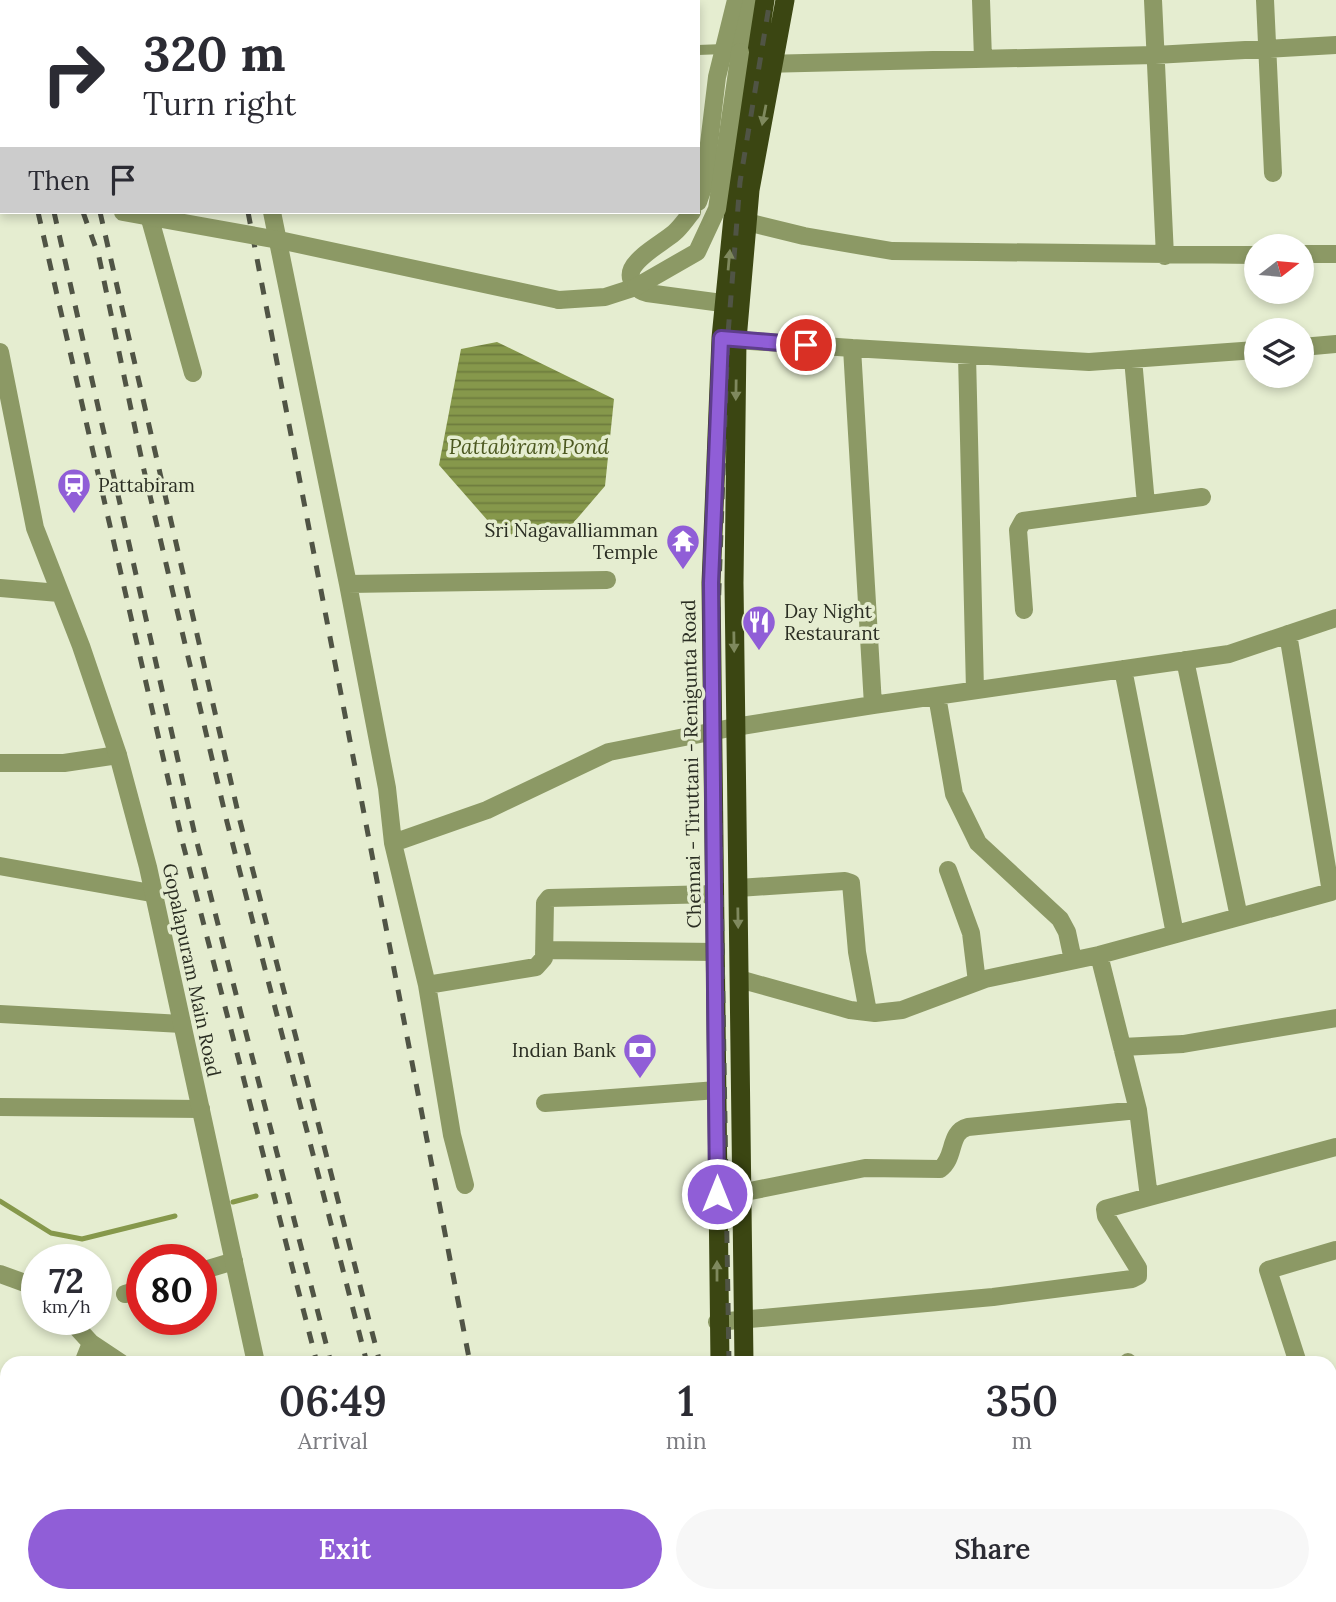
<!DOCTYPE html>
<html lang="en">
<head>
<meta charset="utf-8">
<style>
  body { margin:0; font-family:Lora,serif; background:#f7f7f7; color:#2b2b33; height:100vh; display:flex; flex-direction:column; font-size:26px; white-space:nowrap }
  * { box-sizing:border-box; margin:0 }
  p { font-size:23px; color:#7c7c81 }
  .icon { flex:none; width:38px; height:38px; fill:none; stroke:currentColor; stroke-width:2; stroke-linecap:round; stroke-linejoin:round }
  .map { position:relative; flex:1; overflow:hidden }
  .details { position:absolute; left:0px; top:1356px; width:1337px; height:247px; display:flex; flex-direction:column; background:#fff; border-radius:21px 21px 0 0; box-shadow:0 4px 10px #0003 }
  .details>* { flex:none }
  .hud { position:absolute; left:0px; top:0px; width:700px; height:214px; box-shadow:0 4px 10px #0003; background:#fff; color:#2b2b33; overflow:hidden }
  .needle { width:46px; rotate:74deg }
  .tools { position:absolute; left:1244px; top:234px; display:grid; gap:14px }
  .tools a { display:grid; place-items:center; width:70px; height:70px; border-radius:50%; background:#fff; box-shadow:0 4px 10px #0003; font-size:35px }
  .speed { position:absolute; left:21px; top:1244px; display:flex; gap:14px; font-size:35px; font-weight:700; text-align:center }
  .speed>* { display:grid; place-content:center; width:91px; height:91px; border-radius:50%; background:#fff; box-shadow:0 4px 10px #0003; line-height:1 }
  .speed small { font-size:18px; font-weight:400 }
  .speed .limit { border:10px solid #d22; background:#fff; color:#111 }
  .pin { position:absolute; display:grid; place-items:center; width:60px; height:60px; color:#fff; margin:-30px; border:4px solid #fff; border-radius:50%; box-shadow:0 2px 7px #0007 }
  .me { position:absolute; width:77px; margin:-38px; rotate:0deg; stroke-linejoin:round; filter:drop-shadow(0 0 5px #0008) }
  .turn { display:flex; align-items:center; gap:24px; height:147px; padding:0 28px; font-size:32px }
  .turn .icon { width:91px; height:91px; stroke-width:2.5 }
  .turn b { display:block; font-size:49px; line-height:60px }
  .then { display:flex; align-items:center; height:66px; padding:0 28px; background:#0003; gap:14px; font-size:26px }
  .eta { display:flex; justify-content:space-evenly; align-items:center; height:119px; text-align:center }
  .eta b { font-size:42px; font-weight:600; line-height:49px }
  .cta { display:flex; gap:14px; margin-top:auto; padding:14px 28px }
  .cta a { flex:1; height:80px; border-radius:42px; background:#905ed7; color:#fff; font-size:28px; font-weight:600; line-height:80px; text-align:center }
  .cta a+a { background:#f7f7f7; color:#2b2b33 }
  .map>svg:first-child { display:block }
  .water { fill:url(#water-rules) }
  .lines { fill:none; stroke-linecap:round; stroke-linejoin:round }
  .stream { stroke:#86984b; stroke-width:5 }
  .service { stroke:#8c9965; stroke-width:10 }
  .minor { stroke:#8c9965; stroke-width:18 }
  .tertiary { stroke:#8c9965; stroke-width:18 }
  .trunk { stroke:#3b4612; stroke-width:19 }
  .rail { stroke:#505445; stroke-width:5; stroke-dasharray:12 12; stroke-linecap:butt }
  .tertiary-bridge { stroke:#8c9965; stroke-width:18 }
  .oneway { fill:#7f895e }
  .route-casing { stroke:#5e3d8c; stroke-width:18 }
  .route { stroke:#905ed7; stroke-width:12 }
  .labels { text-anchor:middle; stroke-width:7; stroke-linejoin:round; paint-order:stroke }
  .poi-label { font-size:19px; fill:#2b2e23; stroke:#e5edd0; text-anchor:start }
  .street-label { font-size:19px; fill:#2b2e23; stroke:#e5edd0 }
  .water-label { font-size:21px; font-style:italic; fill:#4c5820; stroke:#e5edd0 }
</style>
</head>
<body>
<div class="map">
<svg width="1336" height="1602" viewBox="0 0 1336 1602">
  <defs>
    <pattern id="water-rules" width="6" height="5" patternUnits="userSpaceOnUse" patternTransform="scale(1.75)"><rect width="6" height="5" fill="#86984b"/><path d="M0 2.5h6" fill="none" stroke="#6e7c3e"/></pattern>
  </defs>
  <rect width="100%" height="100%" fill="#e5edd0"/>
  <path class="water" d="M497,342l117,57 -9,87 -36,42 -66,10 -64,-73 22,-116z"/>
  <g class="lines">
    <path class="stream" d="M0,1201l51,32 31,6 93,-23
      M233,1202l23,-6"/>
    <path class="service" d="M584,0v2
      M698,50l26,-1"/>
    <path class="minor" d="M117,0v2
      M240,0l1,2
      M347,0v2
      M981,0l2,59
      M1153,0l12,256
      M1265,0l8,173
      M759,64l396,-9 181,-10
      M698,202l6,-17 13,-108 19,-77
      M148,212l45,161
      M272,212l76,372 39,204 6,55 34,142 25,150 13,50
      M692,212c-6,7 -11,15 -18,21 -12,10 -35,22 -42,36 -5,11 6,22 15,24l90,12
      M735,219l69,17 88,15 364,4
      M1302,254h34
      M723,339l129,9
      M1302,347l34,-3
      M967,355l8,335
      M1133,359l13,145
      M348,584l259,-4
      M1024,610l-6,-80 5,-9 179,-24
      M1185,660l54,257
      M1123,669l52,265
      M937,696l17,98 24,49 82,76 7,13 6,28
      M873,705l-21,-357 237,14 167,-12
      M0,763h64l54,-8
      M393,843l94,-33 122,-58 126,-25 138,-22 356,-51 107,-36
      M0,866l151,27
      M948,870l23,63 6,49
      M738,888l107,-7 6,2 6,69 11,60
      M544,950l172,2
      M1099,955l39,155 11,87 187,-50
      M739,979l111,31 25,3 27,-3 83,-31 114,-24 232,-63 -43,-258
      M427,985l109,-18 8,-9 1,-55 4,-5 166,-4
      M0,1014l182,10
      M1122,1047l61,-3 153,-26
      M545,1103l172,-13
      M0,1107l201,2
      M740,1193l125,-25 75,1c16,-11 8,-37 28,-42l170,-17
      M201,1271l33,-10
      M0,1274l25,9 12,8
      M125,1294l17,-5
      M70,1320l21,23 30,20
      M717,1322l276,-25 139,-18 6,-3v-8l-32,-52 -1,-7 44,-12
      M1128,1362l1,1
      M83,1363l8,-20
      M1298,1363l-30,-93 68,-20
      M1330,1424l6,31
      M0,1497h7
      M54,1596v6
      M243,1602v-6"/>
    <path class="tertiary" d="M740,52l12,-52
      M0,192h2
      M559,300l46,-3 31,-10
      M0,352l35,176 46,118 37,109 30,112 108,496
      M0,588l59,5
      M316,1596l2,6"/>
    <path class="trunk" d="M720,1363l-9,-780 10,-245 15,-151 29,-187
      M744,1363l-10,-780 3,-243 13,-150 35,-190
      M727,1596v6
      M757,1596v6"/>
    <path class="rail" d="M6,0v2
      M33,0v2
      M49,0v2
      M213,0v2
      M0,41l2,8
      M38,212l145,632 134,519
      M54,212l140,619 137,532
      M83,212l16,45 44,209 84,356 140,541
      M100,212l139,605 141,546
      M248,212l222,1151
      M729,1363l-12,-720 11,-309 12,-152 30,-182
      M378,1596l2,6
      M392,1596l2,6
      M428,1596l2,6
      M442,1596l2,6
      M498,1596l1,6
      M737,1596v6"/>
    <path class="tertiary-bridge" d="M123,212l161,29 275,59
      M636,287l61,-35 20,-43 23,-157"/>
  </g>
  <defs><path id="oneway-solid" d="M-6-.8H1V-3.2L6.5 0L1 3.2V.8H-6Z" transform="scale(1.75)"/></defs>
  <g class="oneway">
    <use href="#oneway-solid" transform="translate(764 115) rotate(101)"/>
    <use href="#oneway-solid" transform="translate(729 260) rotate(-85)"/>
    <use href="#oneway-solid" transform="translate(736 390) rotate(91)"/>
    <use href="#oneway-solid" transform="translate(734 642) rotate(89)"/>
    <use href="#oneway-solid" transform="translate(738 918) rotate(89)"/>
    <use href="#oneway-solid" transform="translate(717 1271) rotate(-90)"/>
  </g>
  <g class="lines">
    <g class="route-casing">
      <path id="route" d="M717,1194l-6,-611 10,-245 85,7"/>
    </g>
    <use href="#route" class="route"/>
  </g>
  <defs>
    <g id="station-pin" transform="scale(1.75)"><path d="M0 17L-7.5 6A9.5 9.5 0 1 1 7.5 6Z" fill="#905ed7" stroke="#e5edd0"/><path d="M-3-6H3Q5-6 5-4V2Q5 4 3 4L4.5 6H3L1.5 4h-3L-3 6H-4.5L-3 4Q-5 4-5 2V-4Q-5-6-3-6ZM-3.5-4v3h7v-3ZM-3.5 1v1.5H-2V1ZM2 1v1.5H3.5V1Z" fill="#fff"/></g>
    <g id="temple-pin" transform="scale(1.75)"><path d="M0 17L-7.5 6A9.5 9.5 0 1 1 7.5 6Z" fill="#905ed7" stroke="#e5edd0"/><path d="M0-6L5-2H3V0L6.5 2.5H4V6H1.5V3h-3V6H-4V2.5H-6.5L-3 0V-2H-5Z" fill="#fff"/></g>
    <g id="restaurant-pin" transform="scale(1.75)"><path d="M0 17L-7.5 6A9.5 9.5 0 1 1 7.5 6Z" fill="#905ed7" stroke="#e5edd0"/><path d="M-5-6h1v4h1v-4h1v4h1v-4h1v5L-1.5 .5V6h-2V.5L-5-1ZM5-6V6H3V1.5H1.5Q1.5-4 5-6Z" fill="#fff"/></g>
    <g id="bank-pin" transform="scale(1.75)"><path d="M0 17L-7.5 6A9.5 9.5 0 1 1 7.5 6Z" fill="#905ed7" stroke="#e5edd0"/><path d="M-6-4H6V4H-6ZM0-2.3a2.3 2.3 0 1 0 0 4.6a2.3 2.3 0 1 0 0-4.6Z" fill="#fff"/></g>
  </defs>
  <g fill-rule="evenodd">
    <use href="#station-pin" x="74" y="485"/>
    <use href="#temple-pin" x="683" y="541"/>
    <use href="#restaurant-pin" x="759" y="622"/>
    <use href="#bank-pin" x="640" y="1050"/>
  </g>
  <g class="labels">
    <g class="poi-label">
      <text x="98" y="492">Pattabiram</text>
      <text x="658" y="537" text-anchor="end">Sri Nagavalliamman<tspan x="658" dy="22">Temple</tspan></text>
      <text x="784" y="618">Day Night<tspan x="784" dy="22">Restaurant</tspan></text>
      <text x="616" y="1057" text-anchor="end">Indian Bank</text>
    </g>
    <g class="street-label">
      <text transform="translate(691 764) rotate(-91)" y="7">Chennai - Tiruttani - Renigunta Road</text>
      <text transform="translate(192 970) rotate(78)" y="7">Gopalapuram Main Road</text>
    </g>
    <g class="water-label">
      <text x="529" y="454">Pattabiram Pond</text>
    </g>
  </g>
</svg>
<div class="tools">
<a><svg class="needle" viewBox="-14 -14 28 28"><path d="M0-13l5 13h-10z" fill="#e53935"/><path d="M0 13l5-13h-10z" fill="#7c7c81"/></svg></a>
<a><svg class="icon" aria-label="layers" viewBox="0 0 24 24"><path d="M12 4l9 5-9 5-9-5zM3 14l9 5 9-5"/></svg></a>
</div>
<div class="speed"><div>72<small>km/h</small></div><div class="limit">80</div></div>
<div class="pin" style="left:806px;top:345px;background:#d93025"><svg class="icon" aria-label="arrive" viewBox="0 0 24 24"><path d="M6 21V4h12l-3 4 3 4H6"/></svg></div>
<svg class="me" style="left:717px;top:1194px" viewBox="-20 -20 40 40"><circle r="17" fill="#905ed7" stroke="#fff" stroke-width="3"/><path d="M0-11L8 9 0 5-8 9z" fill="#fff"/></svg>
<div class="hud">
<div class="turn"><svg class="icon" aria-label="right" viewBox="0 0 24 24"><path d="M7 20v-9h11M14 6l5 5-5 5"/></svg><div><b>320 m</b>Turn right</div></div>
<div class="then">Then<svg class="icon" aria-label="arrive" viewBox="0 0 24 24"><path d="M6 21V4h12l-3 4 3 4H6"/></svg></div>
</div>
<section class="details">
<div class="eta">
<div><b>06:49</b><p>Arrival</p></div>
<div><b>1</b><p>min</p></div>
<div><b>350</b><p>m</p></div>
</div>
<div class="cta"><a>Exit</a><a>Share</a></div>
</section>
</div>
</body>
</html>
